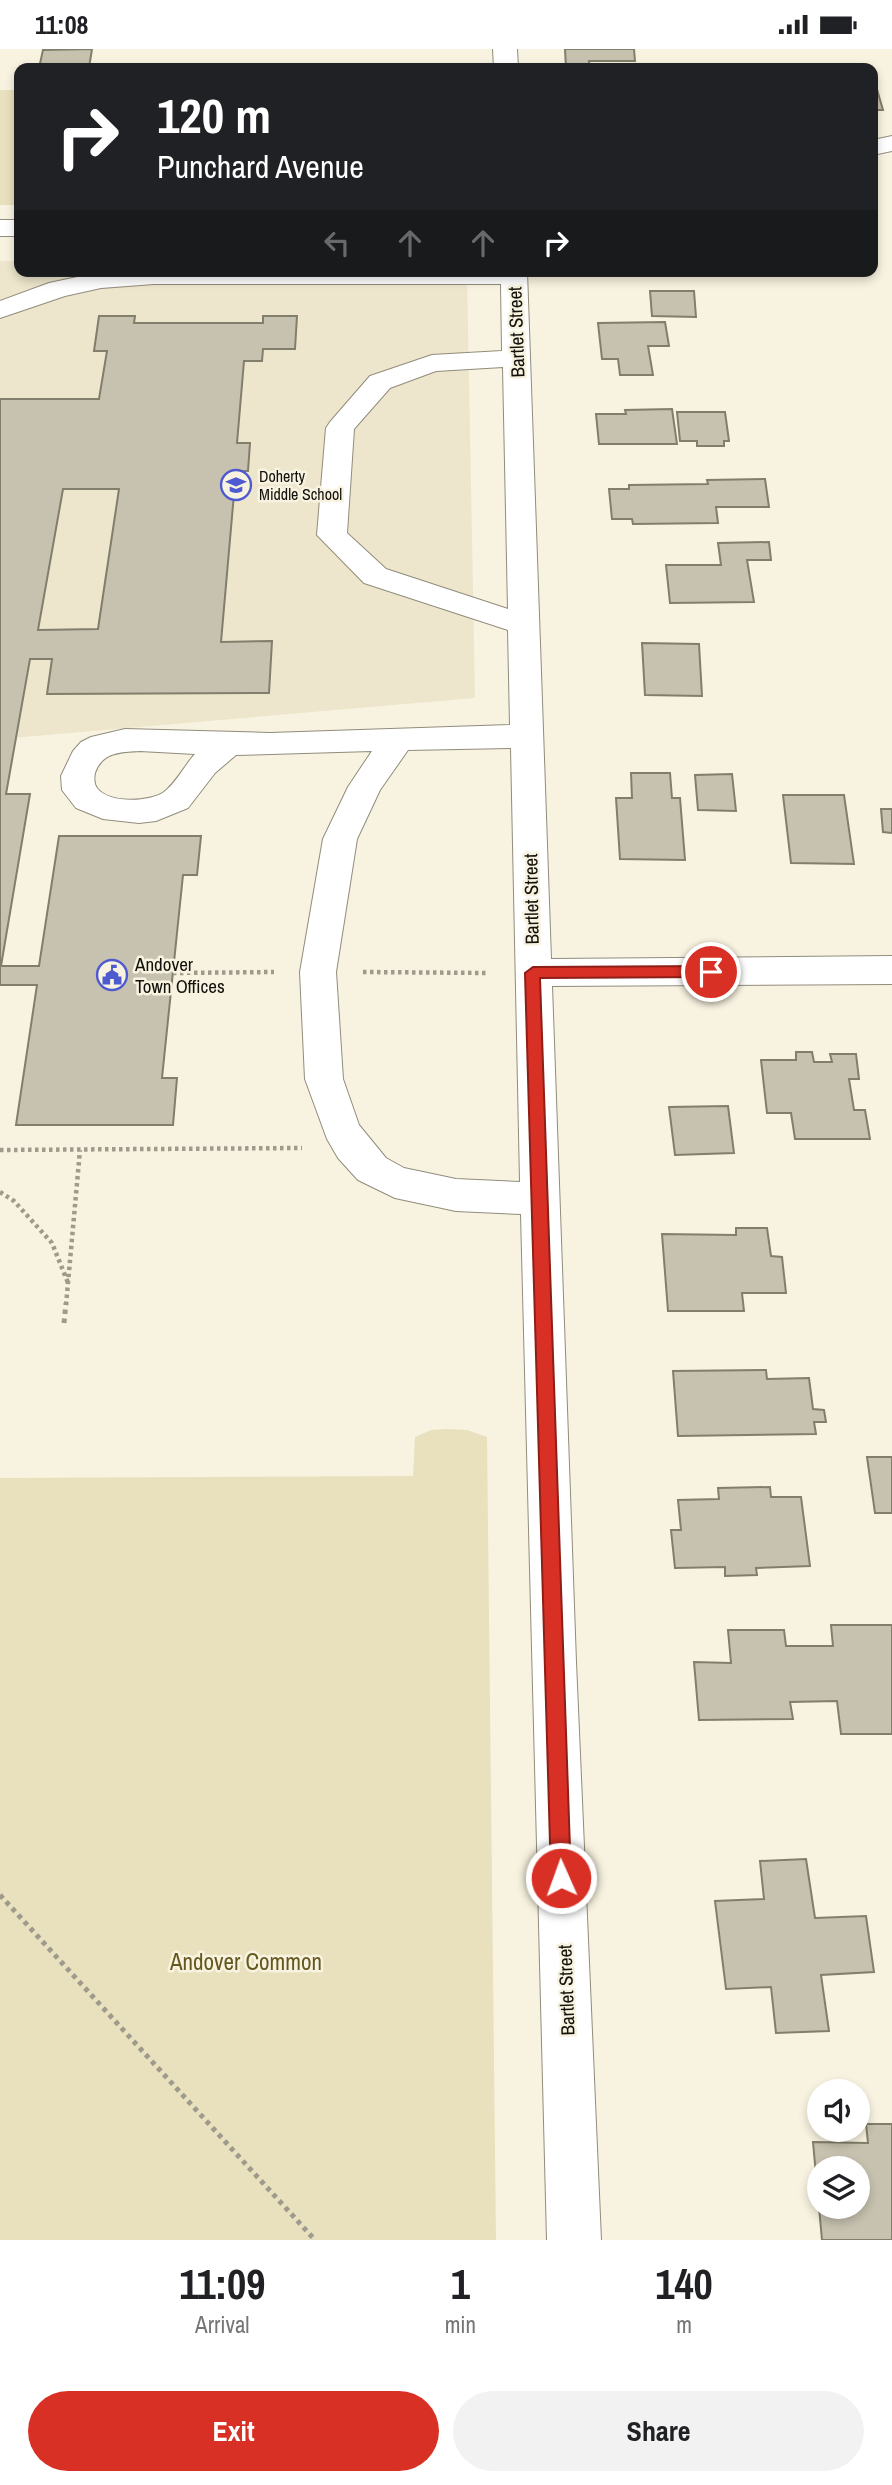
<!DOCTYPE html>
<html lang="en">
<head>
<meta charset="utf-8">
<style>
  body { margin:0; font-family:"Archivo Narrow",sans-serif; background:#f2f2f2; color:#202124; height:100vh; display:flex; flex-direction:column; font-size:26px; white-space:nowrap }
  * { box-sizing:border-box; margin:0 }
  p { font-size:23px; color:#757577 }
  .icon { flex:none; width:38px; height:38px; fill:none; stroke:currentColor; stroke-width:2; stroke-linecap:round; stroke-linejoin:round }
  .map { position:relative; height:2191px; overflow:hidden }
  .side { display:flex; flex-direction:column; background:#fff; flex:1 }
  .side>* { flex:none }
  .guide { position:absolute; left:14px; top:14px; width:864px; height:214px; border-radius:14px; box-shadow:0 4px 10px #0003; background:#202124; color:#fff; overflow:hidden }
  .fabs { position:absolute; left:807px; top:2030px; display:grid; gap:14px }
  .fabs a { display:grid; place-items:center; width:63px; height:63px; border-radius:50%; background:#fff; box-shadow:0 4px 10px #0003; font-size:35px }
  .pin { position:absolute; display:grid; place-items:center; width:60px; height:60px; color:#fff; margin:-30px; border:4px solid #fff; border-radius:50%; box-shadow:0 2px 7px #0007 }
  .me { position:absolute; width:77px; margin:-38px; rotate:358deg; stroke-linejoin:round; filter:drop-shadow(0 0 5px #0008) }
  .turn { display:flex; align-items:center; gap:24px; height:147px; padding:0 28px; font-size:32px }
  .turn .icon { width:91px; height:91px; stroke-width:2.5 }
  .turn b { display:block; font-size:49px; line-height:60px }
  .lanes { display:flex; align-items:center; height:66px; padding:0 28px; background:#0003; justify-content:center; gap:35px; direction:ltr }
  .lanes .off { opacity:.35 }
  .eta { display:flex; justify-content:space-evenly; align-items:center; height:119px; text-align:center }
  .eta b { font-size:42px; font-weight:700; line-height:49px }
  .cta { display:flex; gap:14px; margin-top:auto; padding:14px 28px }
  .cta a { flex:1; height:80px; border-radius:42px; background:#d93025; color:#fff; font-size:28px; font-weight:700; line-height:80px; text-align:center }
  .cta a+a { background:#f2f2f2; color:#202124 }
  .status { display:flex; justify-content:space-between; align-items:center; height:49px; padding:0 35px; background:#fff; direction:ltr }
  .status svg { height:19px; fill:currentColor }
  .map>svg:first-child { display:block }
  .built { fill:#ede6cc }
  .green { fill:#e9e0bd }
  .building { fill:#c7c2af; stroke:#827e6c; stroke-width:2; fill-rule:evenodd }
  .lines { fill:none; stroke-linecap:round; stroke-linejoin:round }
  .minor-casing { stroke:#918c7b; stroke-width:2 }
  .path-far1 { stroke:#9e9a8c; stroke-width:4.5; stroke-dasharray:3.5 3.5; stroke-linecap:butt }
  .path { stroke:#9e9a8c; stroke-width:5; stroke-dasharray:4.5 4.5; stroke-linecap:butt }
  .minor { fill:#fff; fill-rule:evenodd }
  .route { fill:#d93025; stroke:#8d1f18; stroke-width:2 }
  .labels { text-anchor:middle; stroke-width:5; stroke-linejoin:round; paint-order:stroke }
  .far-poi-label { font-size:16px; fill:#13110b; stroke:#f8f3e0; text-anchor:start }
  .street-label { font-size:19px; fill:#13110b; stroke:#f8f3e0 }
  .poi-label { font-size:19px; fill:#13110b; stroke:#f8f3e0; text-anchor:start }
  .near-park-label { font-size:23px; fill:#65571d; stroke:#f8f3e0 }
</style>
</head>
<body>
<div class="status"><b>11:08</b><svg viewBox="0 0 49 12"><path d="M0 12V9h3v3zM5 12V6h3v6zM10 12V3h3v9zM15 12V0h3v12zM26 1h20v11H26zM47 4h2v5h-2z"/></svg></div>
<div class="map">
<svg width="892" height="2191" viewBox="0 0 892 2191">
  <rect width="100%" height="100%" fill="#f8f3e0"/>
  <path class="built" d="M0,212h19v10h448l8,427 -475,41z"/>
  <path class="green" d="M0,41h19v115h-19z
    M447,1380l20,1 20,7 9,803h-496v-762l413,-2 2,-39 16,-7z"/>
  <path class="building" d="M92,0l-3,19h-50l4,-18z
    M565,0h69l1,12h-46l1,7h-24z
    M873,37h3l7,24h-10z
    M650,242h44l2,26 -44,-1z
    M99,267h36l-1,7h129v-7h34l-2,33h-32l-1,12h-18l-7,82h13l-2,28h-12l-15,171 51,-1 -3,52 -222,1 5,-35h-22l-24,135h24l-29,172h38l20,-130h142l-4,39h-14l-21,203h15l-4,47h-157l21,-140h-37v-586h99l8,-48h-13zM63,440h56l-21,140 -60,1z
    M665,273l4,24h-21l5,29h-33l-2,-16h-16l-4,-36z
    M672,360l5,35h-78l-3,-30h30l-1,-4z
    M677,363h48l4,29h-5v5h-27v-5h-17z
    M765,430l4,28h-53l2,16 -85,1 -1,-5h-20l-3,-30h20v-4l79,-1 -1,-4z
    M769,493l2,18h-24l7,42 -84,1 -4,-38h55l-3,-22z
    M642,594l57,1 3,52 -57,-1z
    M631,724h39l2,25h8l5,62 -65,-1 -4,-61h16z
    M732,725l4,37 -38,-1 -3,-35z
    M783,746h61l10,69 -63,-1z
    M881,760h11v24l-9,-1z
    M796,1003h16l2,10h18l-2,-8h26l3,25h-10l5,31h11l5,29h-75l-4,-26h-24l-6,-53h35z
    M728,1057l6,47 -59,2 -6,-48z
    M736,1179h31l4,28 11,1 4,36h-44l2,18h-76l-6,-77 74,1z
    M766,1321l1,9 42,-1 4,31 11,1 2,12h-12l2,12 -138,2 -5,-65z
    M867,1408h25v56h-17z
    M770,1438l1,10h30l9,69 -54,2 1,7 -32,1v-9l-50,1 -4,-38h10l-3,-30 41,-1 -1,-11z
    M831,1576h61v109h-51l-4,-33 -47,1 3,17 -94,1 -5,-58 37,1 -3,-33h56l2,16h47z
    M806,1810l9,59 51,-2 8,56 -53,3 8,56 -53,2 -5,-46 -45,2 -11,-88 49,-2 -4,-38z
    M866,2075h26v116h-70l-9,-98 55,1zM819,2119h39v39h-39z"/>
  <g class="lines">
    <g class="minor-casing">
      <path id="minor" d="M493,0h24l1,19h-24z
        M892,87v15l-19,4v-15z
        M0,171h19v16h-19z
        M527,222l24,688 341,-3v28l-340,2 24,676 25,578h-54l-26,-1026 -65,-3 -61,-13 -37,-18 -20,-22 -11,-19 -22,-60 -5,-107 23,-133 25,-52 24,-36 -136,4 -21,18 -27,35 -32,13 -17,2 -36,-4 -27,-11 -14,-18 -1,-14 12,-25 8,-9 10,-5 34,-8 145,4 240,-8 -2,-95 -144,-47 -47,-48 9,-107 4,-6 40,-46 62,-21 70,-4 -1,-67h-347l-53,4 -36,8 -65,22v-17l49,-18 52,-11zM503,318l5,242 -122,-40 -39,-36 7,-104 36,-41 46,-17zM511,699l9,434 -64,-3 -52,-11 -18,-10 -27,-33 -16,-46 -7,-107 21,-133 23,-49 28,-40zM140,702l55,3c-11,12 -18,28 -31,38 -14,10 -55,12 -67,-4 -3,-4 -3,-10 -2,-15 7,-21 26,-21 45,-22z"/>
    </g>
    <path class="path-far1" d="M363,923l124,1
      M173,924l101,-1
      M0,1101l302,-2
      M0,1143l14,9 38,42 16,40
      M66,1256l14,-155"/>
    <path class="path" d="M64,1274l2,-20
      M0,1846l315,345"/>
    <use href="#minor" class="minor"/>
  </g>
  <path class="route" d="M711,917l7,6 -7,5 -171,1 31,900 -3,8 -7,2 -7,-2 -3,-8 -26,-905 8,-6z"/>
  <defs>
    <g id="school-ring" transform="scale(1.575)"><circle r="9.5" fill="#f8f3e0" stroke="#4e5ad0" stroke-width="1.5"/><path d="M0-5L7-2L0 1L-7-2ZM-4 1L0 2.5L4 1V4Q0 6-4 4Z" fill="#4e5ad0"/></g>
    <g id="civic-ring" transform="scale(1.575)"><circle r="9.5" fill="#f8f3e0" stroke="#4e5ad0" stroke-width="1.5"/><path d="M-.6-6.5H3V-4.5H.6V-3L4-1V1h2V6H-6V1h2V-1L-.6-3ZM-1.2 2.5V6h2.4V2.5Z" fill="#4e5ad0"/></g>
  </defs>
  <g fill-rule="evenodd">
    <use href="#school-ring" x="236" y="436"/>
    <use href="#civic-ring" x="112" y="926"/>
  </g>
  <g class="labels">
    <g class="far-poi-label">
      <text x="259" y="433">Doherty<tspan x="259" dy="18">Middle School</tspan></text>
    </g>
    <g class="street-label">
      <text transform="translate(516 283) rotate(-92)" y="7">Bartlet Street</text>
      <text transform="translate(531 850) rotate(-91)" y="7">Bartlet Street</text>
      <text transform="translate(566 1941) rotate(-92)" y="7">Bartlet Street</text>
    </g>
    <g class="poi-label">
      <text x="135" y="922">Andover<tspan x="135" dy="22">Town Offices</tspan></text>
    </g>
    <g class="near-park-label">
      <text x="246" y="1921">Andover Common</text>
    </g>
  </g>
</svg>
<div class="fabs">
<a><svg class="icon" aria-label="sound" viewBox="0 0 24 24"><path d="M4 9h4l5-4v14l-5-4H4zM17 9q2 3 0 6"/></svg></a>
<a><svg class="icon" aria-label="layers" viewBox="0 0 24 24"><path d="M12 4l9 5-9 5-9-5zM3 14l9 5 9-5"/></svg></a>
</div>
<div class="pin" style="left:711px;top:923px;background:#d93025"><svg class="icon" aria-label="arrive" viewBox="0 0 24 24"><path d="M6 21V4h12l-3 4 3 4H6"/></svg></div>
<svg class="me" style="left:561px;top:1829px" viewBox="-20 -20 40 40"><circle r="17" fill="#d93025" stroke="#fff" stroke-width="3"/><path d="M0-11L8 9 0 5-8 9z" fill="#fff"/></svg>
<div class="guide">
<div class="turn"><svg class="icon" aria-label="right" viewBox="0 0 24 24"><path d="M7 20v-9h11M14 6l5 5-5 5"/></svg><div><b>120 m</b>Punchard Avenue</div></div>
<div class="lanes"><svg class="icon off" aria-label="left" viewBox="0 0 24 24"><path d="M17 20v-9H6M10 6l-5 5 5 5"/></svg><svg class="icon off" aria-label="ahead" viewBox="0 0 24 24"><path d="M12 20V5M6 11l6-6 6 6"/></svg><svg class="icon off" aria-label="ahead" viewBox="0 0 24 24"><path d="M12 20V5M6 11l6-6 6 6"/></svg><svg class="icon" aria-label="right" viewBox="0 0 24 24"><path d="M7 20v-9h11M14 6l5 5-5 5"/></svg></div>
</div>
</div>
<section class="side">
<div class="eta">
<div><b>11:09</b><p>Arrival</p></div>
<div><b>1</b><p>min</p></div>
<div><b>140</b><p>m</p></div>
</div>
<div class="cta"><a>Exit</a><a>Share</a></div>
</section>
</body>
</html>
